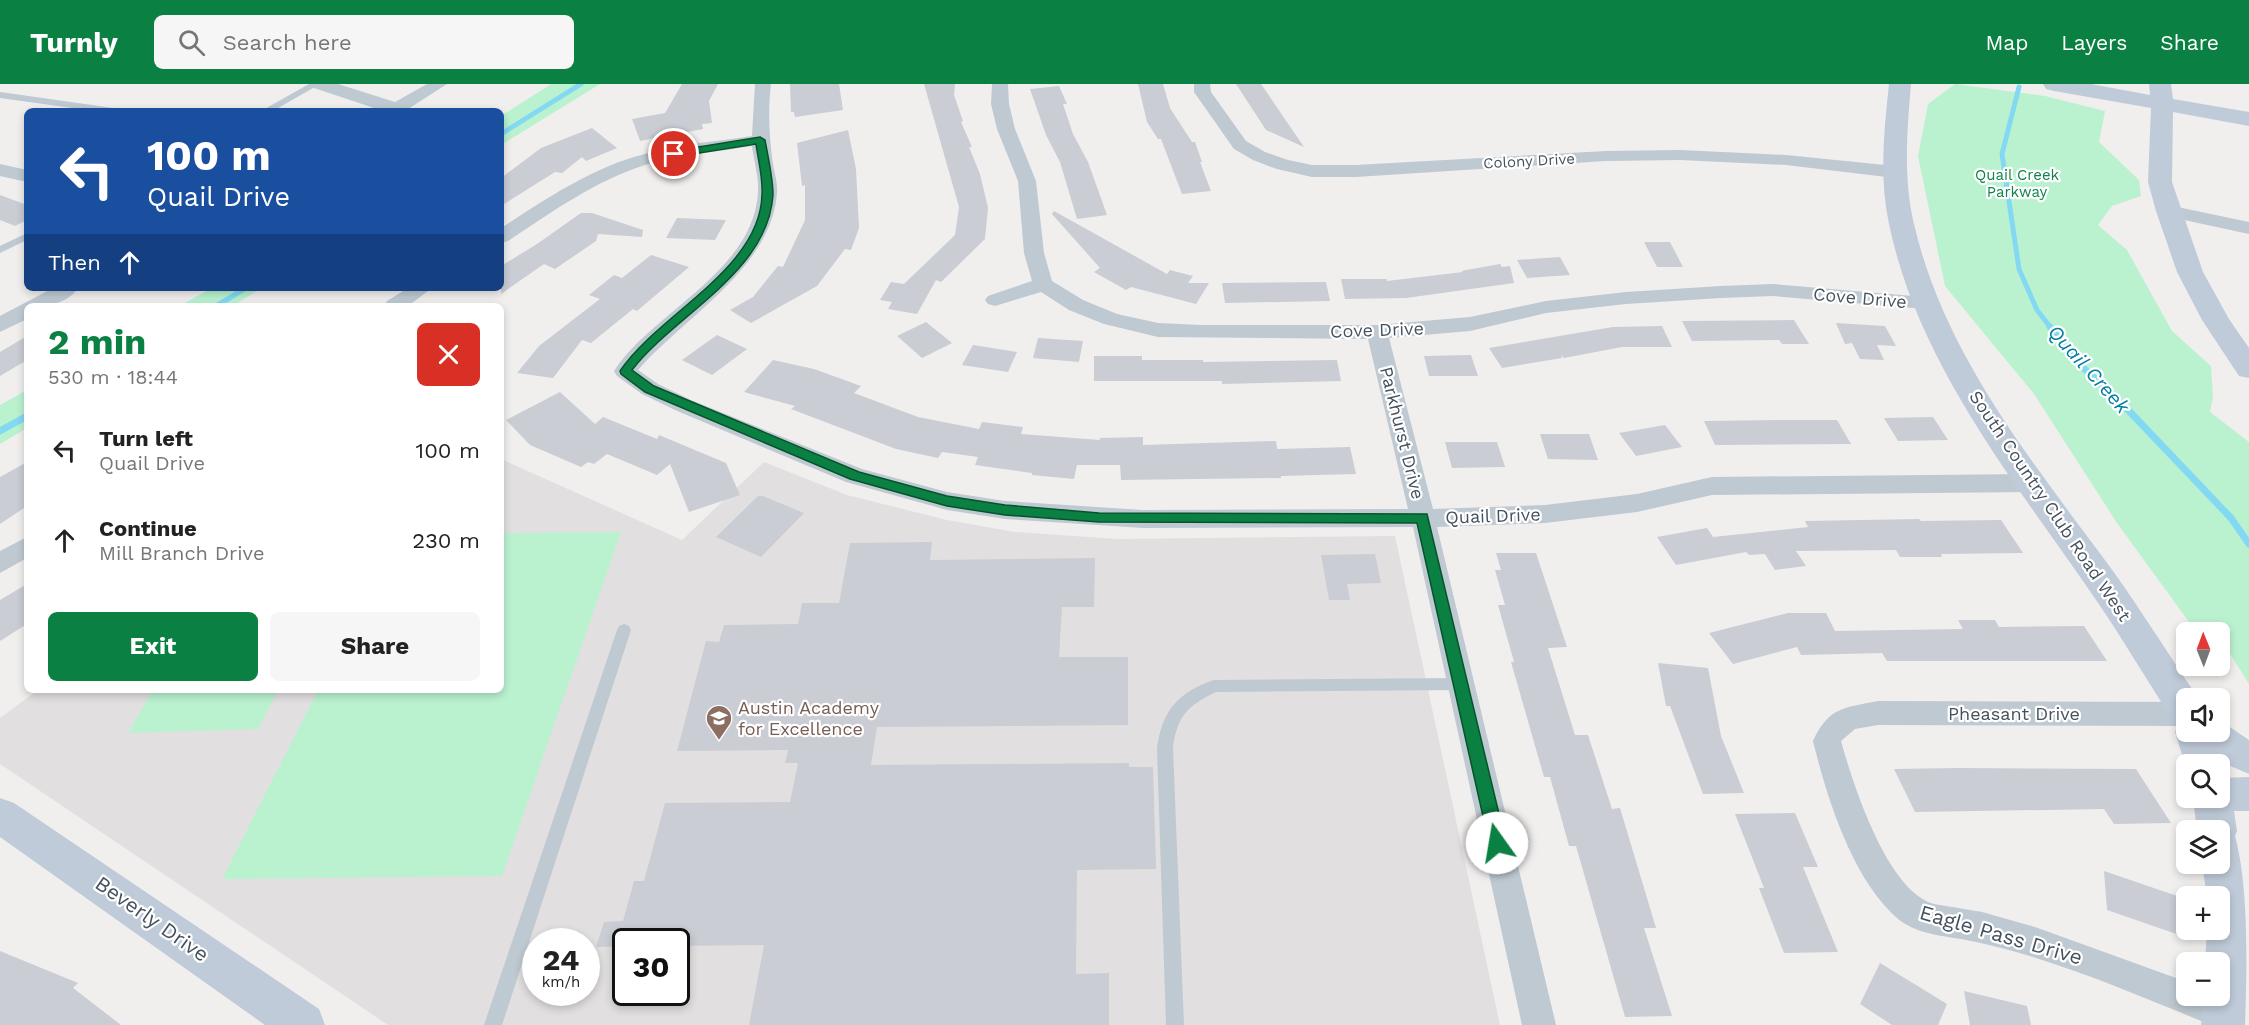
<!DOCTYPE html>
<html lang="en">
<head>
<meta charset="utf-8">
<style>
  body { margin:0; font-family:"Work Sans",sans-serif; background:#f6f6f6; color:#222; height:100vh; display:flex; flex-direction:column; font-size:22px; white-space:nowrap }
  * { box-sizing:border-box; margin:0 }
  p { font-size:20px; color:#767676 }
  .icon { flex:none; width:33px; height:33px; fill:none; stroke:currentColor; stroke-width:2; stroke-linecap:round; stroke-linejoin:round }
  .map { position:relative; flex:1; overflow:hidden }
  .details { position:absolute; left:24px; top:219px; width:480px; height:390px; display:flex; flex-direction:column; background:#fff; border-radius:9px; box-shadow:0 3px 9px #0003 }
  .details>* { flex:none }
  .banner { position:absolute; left:24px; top:24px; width:480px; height:183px; border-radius:9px; box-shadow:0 3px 9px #0003; background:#1a4fa0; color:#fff; overflow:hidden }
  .needle { width:39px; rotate:359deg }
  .fabs { position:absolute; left:2176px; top:538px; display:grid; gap:12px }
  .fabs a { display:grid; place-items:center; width:54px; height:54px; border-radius:9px; background:#fff; box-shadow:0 3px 9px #0003; font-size:30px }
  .speed { position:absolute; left:522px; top:844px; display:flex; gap:12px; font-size:30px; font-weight:700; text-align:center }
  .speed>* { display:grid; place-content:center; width:78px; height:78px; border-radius:50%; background:#fff; box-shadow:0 3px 9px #0003; line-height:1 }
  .speed small { font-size:15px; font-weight:400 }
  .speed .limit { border:3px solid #111; border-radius:9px; background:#fff; color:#111 }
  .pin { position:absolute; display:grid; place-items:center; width:51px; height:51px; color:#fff; margin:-26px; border:3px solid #fff; border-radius:50%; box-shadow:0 2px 6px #0007 }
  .me { position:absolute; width:66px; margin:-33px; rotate:347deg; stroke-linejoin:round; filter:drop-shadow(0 0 4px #0008) }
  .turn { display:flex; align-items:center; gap:21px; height:126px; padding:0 24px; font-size:27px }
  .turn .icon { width:78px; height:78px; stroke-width:2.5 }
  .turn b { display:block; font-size:42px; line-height:51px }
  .then { display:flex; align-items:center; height:57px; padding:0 24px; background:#0003; gap:12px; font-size:22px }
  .round { display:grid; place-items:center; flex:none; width:63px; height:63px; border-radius:9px; background:#f6f6f6 }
  .head { display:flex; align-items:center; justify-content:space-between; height:102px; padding:0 24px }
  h1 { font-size:36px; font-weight:700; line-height:45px; color:#0b8043 }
  .action { display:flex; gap:12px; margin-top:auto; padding:12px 24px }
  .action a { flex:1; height:69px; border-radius:9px; background:#0b8043; color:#fff; font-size:24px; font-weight:700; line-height:69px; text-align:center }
  .action a+a { background:#f6f6f6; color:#222 }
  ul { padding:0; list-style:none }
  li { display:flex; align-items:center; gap:18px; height:90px; padding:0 24px }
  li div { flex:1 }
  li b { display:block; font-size:22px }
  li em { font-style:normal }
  header { display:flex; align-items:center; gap:36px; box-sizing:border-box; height:84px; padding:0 30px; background:#0b8043; color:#fff }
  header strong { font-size:28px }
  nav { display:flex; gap:33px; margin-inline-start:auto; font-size:21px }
  .search { width:420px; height:54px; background:#f6f6f6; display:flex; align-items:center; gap:15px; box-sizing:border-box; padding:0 21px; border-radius:9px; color:#767676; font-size:22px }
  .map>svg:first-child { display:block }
  .education { fill:#e2dfe0; fill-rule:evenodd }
  .green { fill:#baf2d0 }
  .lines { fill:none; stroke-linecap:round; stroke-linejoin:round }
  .stream-far1 { stroke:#84d9f2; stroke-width:5 }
  .stream { stroke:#84d9f2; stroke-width:7 }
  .building { fill:#cacdd4 }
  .lane { fill:#bec9d2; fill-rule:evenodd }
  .street { fill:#bec9d2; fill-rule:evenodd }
  .secondary { fill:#c0cbd9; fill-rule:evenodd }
  .route { fill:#0b8043; stroke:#07532c; stroke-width:1.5 }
  .labels { text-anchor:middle; stroke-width:4.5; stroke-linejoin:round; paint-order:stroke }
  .far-street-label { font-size:15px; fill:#45515d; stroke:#fff }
  .far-park-label { font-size:15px; fill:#11844c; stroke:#fff }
  .street-label { font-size:18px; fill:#45515d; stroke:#fff }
  .education-label { font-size:18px; fill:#785e54; stroke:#fff; text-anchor:start }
  .water-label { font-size:20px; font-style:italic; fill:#047ea3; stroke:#fff }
  .near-street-label { font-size:21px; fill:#45515d; stroke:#fff }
</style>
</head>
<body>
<header>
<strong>Turnly</strong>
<div class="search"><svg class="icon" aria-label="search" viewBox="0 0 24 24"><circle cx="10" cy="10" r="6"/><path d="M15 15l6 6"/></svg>Search here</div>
<nav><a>Map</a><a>Layers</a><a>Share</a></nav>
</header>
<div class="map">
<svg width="2249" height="941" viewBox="0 0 2249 941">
  <rect width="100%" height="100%" fill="#f1eeee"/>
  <path class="education" d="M501,375l181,81 82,-78 83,33 100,25 68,12 102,7 278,-3 105,489h-1112l-388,-261v-46l38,-28h463zM536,858h50v51h-50zM626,858h50v51h-50z"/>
  <path class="green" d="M551,0h49l-99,61v-29z
    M1955,0l90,12 60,15 -6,31 40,38 2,16 -29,10 -14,19 29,25 45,81 39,35 2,31 -3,15 39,30v242l-20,-32 -9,-5v-14h-23l-80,-110 -83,-129 -89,-108 -27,-130 10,-52z
    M212,204h50l-30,18h-53z
    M27,306v38l-27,16v-39z
    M621,448l-119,344 -280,3 96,-189h183v-157z
    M153,606h125l-20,39 -130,4z"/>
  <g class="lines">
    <path class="stream-far1" d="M2019,3l-17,67 17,115 18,41 14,18
      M501,50l80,-50
      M216,222l30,-18"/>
    <path class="stream" d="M2050,243l22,30 58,55 101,106 18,26
      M0,347l27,-15"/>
  </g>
  <path class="building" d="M682,0h36l-9,17 3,22 -10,1 1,5 -63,12 -8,-22 33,-6z
    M790,0h49l4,26 -48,7 -1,-5h-3z
    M924,0h31l-1,11 9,26 -2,1 11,25h-3l11,27 8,34 -3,31 -44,43 -5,-2 -19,34 -29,-5 4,-7 -12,-2 11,-18 13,2 51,-49 4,-28z
    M1138,0h25l7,24 22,34h3l7,20h-2l11,29 -29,3 -21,-55h-3l-11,-17z
    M1236,0h25l43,63 -38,-17z
    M1059,2l8,18h-4l10,30 15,28 19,53 -30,4 -17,-57 -14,-27 -16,-46z
    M592,44l25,20 -31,13 -4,-4 -20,16 -7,-1 -54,34v-28l40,-30z
    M848,46l8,39 3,59 -8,22 -6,-1 -28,37 -66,37 -21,-13 23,-13 25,-31 5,1 22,-47v-35l-3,1 -5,-43z
    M0,111l27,10v15l-12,6 -15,-6z
    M1054,127l113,63 3,-4 23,6 -5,7h21l-13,21 -65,-17 -5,3 -32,-18 6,-4 -48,-54z
    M581,129h11l51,17 -1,7 -44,-3 -2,7 -41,28 -11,-5 -43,30v-28l36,-22z
    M677,134l49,2 -11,20 -49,-2z
    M1644,158h26l13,25h-26z
    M651,171l38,12 -52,44 -4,-2 -42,34 -9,-3 -29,38 -36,-5 22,-27 61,-47 -11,-4 25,-20 8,3z
    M1560,173l10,18 -43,3 -10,-18z
    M1500,180l2,3 8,-1 4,17 -108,15 -61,1 -4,-20h46v2l76,-9 -2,-1z
    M1326,198l4,19 -105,2 -3,-20z
    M1794,236l15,24h-27l-3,-4 -87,1 -10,-20z
    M926,238l26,21 -30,15 -25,-22z
    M1836,239l49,3 11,20 -19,-1 7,15 -24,-1 -8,-16 -7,1z
    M1662,242l10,21h-50l-58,11 -3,-3 1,3 -60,10 -13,-20 124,-21z
    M717,251l30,14 -35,26 -30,-15z
    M27,252v24l-27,16v-24z
    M1038,254l45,3 -4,21 -46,-4z
    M973,261l44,7 -9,20 -46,-7z
    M1471,271l7,21h-49l-5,-20z
    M1094,272h48v4h61v2l134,-2 4,21 -119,3v-3h-128z
    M773,276l41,9 47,17 -7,7 64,24 61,12 3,-7 41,5 -2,7 79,6v-2l43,-1v8l133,-4 1,8 73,-2 6,27 -75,2v2l-160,2 -1,-15h-43l-3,14 -42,-4v-2l-57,-8 3,-8 -36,-5 -4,6 -42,-9 -105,-40 4,-3 -51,-14z
    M560,308l35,32 8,-7 54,22 2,-4 67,28 14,32 -51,17 -19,-48 -13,11 -50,-21 -13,10 -6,-2 -7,5 -51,-22 -24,-25z
    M1933,333l15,23 -50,1 -14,-23z
    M1785,336h52l14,24 -136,1 -11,-24z
    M1665,341l17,22 -46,9 -17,-23z
    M1540,350h49l9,26 -50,-1z
    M1445,358h52l8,25 -53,1z
    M27,378v44l-27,18v-47z
    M758,412h5l41,17 -43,44 -45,-20z
    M1919,435l2,2 80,-1 22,33 -82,1 1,3h-42l-4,-7 -100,1 10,15 -31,4 -10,-16 -16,1 -3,-3 -70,13 -19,-28 50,-9 6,9 95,-10 -3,-6z
    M932,458l-2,18 165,-2 -1,49h-32l-3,50h69v68l-251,2 -6,38 258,-2v4h24l3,102 -79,1 -1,104 33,-1v52h-360l15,-80 -88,1v-4h-50v4l-30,1 8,-25 19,-1 11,-40h10l21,-78 125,-1 8,-39h-13l3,-13 -111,1 29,-110 13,1 5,-17 74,-1 4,-21h37l11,-60z
    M1496,469h40l31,94 -19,1 27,87h13l24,74 8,-1 36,120h-12l28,88 -47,1 -49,-171h-7l-19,-69h-6l-33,-115h3l-16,-57h7l-10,-35h6z
    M1375,470l6,29 -34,1 3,16h-21l-8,-45z
    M27,500v40l-27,17v-41z
    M1788,529h38l9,18 128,-2 -5,-9h37l4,7 85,-1 23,35h-220l-5,-8 -81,2 -4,-8 -64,17 -24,-31z
    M1658,579l50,5 13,68 23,57 -41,1 -33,-88h-4z
    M1958,684l178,1 35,54 -57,1 -10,-15 -189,3 -21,-43z
    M1795,729l23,54h-15l35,85 -54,1 -25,-65h5l-29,-74z
    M2104,787l79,27 5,40 -81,-28z
    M0,867l78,32 -5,5 48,37h-121z
    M1880,879l67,41 -9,21h-46l-32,-21z
    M1964,907l63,15 4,19h-61z"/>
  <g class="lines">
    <path class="lane" d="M309,0h11l-47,27h-12z
      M0,8l113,16 5,3h-24l-94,-13z
      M27,149v7l-27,13v-7z
      M624,540l5,2 2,4 -129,395h-18l133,-395 2,-4z
      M1461,594l5,2 2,4 -2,4 -5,2 -245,2c-29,14 -39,24 -43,56l11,277h-18l-9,-277c5,-37 21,-56 57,-68z"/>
    <path class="street" d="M312,0h26l57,18 32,-18h20l-42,27h-22l-69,-23z
      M755,0h16c-3,24 -2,49 1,73 1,12 6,24 5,36 -5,75 -94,125 -139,177l20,14 33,16 171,69 85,23 58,9 138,9 265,-1 -40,-170 -210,-2 -54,-13 -35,-14 -28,-18 -46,14 -7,-2 -3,-4 3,-4 44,-15 -8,-28 -6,-72 -21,-52 -6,-25 1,-20h16l1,20 6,25 21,52 8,72 8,28 31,19 34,14 41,9 43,2h176l93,-8 76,-16 80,-9 95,-6 52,-2 152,13 7,2 3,4 -3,4 -7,2 -152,-13 -52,2 -95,6 -80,9 -76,18 -81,7 44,171 112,-4 92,-11 75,-17 319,-3 9,3 3,6 -3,6 -9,3 -319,3 -75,17 -92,11 -108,4 119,498h-34l-109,-498 -270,1 -138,-9 -58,-9 -101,-28 -171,-72 -33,-16 -25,-18 -3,-5c38,-59 140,-99 144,-179 1,-15 -4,-30 -6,-46 -34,6 -70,8 -104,18 -52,16 -96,48 -140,77l-7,2v-15c42,-27 84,-56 133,-71 38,-12 78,-15 118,-21z
      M1194,0h16l1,8 35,49 19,11 23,8 24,5h44l250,-14 74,-1 106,5 109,11 7,2 2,4 -2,4 -7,2 -109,-13 -106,-5 -74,1 -250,16h-44l-35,-8 -24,-9 -19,-11 -40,-57z
      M0,80l27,6v12l-27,-6z
      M2168,121l81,17v12l-88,-19 -3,-4 3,-4z
      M53,204h25c-11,17 -33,18 -51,18v13l-27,13v-16z
      M408,204h24l-24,18h-24l3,-5z
      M27,453v21l-27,15v-22z
      M1878,617l309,1v24l-309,-1 -23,4 -14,12c12,43 46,150 93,163l48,8 53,15 152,55v14l33,-1 15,6 5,12 -5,12h-24c-59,-24 -117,-49 -178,-68 -19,-6 -38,-11 -57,-15 -26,-6 -57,-6 -78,-23 -46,-40 -71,-121 -85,-178 16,-34 30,-33 65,-40z"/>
    <path class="secondary" d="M1889,0h22c-4,47 -8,93 3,140 30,131 121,241 199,347 30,42 57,86 86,128h-12v33h33l1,-11 28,19v34l-28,-12 -1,7v-4h-33v6l-12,-39 5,-8 -6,-2c-30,-46 -57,-93 -89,-138 -77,-111 -168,-225 -196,-360 -10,-47 -5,-93 0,-140z
      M2043,0h48l59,11 -1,-11h22l2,15 76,13v14l-76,-14 -1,70 31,90 26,47 20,29v30l-10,-2 -37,-56 -25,-48 -21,-61 -8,-29 3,-74 -97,-17 -8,-2z
      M2249,693v34h-15l3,20 -2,5c14,51 12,133 10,189h-44l2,-29h17v-33h-15l2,-33h13v-33h-13l-5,-33h18v-33h-23l-4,-33h27v-20z
      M0,714l14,5 305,206 6,16h-60l-265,-188z"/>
  </g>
  <path class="route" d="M760,53l5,3c3,17 8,38 8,55 -5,78 -99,120 -141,175l22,16 205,86 88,24 58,9 94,8 328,1 79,329 -3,5 -6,2 -6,-2 -2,-5 -72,-320 -318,-1 -94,-7 -58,-9 -97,-27 -205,-87 -24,-18 -1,-3c38,-57 141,-102 142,-177 1,-17 -4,-34 -6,-50l-82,13 -5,-3 5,-3z"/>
  <defs>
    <g id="school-pin" transform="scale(1.35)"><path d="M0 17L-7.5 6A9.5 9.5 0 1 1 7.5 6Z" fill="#8d6e63" stroke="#fff"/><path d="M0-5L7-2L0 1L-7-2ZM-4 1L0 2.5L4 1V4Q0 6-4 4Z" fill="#fff"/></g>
  </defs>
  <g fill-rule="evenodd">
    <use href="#school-pin" x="719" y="634"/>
  </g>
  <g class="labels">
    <g class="far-street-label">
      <text transform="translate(1529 77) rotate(-3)" y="5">Colony Drive</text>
    </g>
    <g class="far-park-label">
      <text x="2017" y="96">Quail Creek<tspan x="2017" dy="17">Parkway</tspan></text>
    </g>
    <g class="street-label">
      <text transform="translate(1860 214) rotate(5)" y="6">Cove Drive</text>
      <text transform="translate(1377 246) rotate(-2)" y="6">Cove Drive</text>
      <text transform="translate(1402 349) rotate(76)" y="6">Parkhurst Drive</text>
      <text transform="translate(2050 422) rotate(56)" y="6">South Country Club Road West</text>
      <text transform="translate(1493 432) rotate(-2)" y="6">Quail Drive</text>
      <text x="2014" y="636">Pheasant Drive</text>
    </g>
    <g class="education-label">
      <text x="738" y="630">Austin Academy<tspan x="738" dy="21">for Excellence</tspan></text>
    </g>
    <g class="water-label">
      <text transform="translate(2089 285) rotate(48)" y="7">Quail Creek</text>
    </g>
    <g class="near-street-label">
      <text transform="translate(152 835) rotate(35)" y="7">Beverly Drive</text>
      <text transform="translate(2001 851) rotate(16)" y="7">Eagle Pass Drive</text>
    </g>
  </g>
</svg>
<div class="fabs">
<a><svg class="needle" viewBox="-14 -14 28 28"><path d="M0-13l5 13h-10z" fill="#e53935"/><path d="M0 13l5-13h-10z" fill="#767676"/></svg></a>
<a><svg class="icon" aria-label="sound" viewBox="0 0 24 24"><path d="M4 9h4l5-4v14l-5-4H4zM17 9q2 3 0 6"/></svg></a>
<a><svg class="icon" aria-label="search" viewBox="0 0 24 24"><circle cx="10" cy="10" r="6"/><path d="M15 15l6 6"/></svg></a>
<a><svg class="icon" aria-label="layers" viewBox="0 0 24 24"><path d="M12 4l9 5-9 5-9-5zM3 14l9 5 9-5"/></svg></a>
<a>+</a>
<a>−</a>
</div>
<div class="speed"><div>24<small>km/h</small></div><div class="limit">30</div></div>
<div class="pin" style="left:674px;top:70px;background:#d93025"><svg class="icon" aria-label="arrive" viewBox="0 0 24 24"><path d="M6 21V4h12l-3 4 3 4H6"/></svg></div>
<svg class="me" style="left:1497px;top:759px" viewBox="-20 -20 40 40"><circle r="19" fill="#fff"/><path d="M0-13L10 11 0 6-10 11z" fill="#0b8043"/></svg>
<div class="banner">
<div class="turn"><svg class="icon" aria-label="left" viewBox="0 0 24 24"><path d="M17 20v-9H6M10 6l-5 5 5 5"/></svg><div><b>100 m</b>Quail Drive</div></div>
<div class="then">Then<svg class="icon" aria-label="ahead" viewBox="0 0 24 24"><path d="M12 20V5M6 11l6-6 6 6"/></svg></div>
</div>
<section class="details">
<div class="head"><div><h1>2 min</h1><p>530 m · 18:44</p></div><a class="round" style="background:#d93025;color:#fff"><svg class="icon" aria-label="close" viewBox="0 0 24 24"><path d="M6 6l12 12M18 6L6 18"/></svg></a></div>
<ul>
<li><svg class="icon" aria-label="left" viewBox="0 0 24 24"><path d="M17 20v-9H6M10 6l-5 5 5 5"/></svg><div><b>Turn left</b><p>Quail Drive</p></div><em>100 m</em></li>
<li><svg class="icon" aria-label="ahead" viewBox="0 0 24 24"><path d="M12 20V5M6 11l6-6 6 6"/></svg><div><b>Continue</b><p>Mill Branch Drive</p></div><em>230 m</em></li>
</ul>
<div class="action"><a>Exit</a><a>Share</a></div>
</section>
</div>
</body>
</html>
